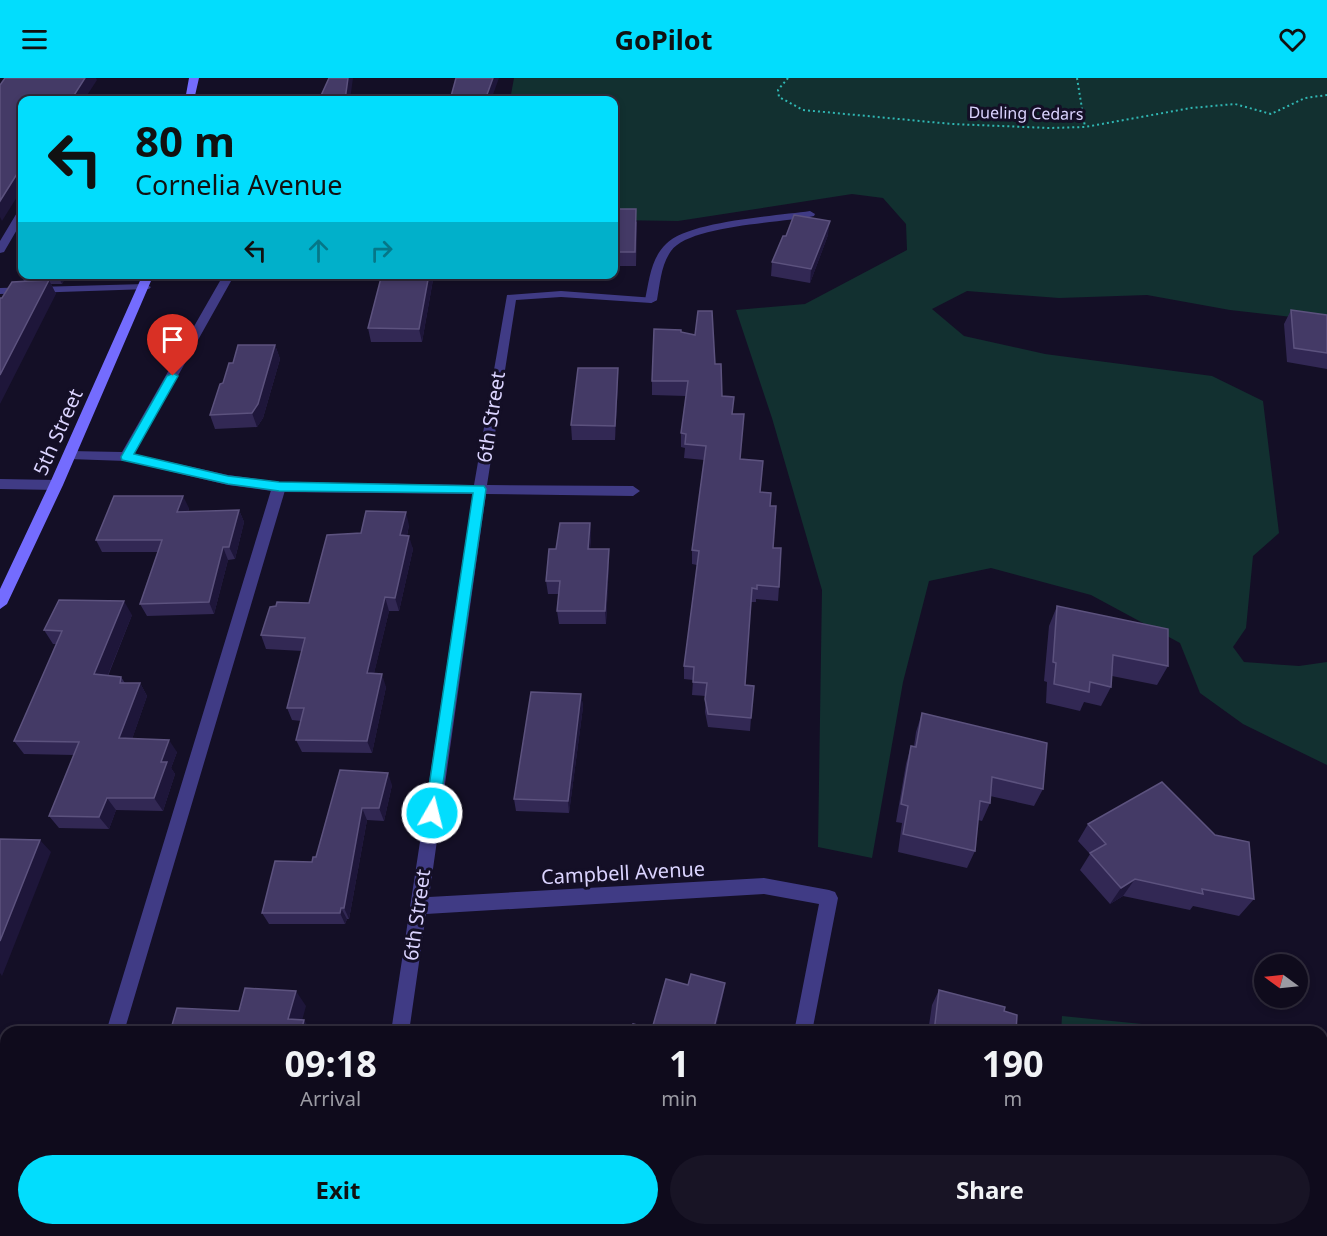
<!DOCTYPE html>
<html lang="en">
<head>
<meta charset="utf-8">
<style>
  body { margin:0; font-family:"Noto Sans",sans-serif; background:#181425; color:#f1f3f6; height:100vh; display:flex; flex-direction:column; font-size:22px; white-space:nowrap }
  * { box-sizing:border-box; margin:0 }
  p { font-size:20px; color:#9b9ba3 }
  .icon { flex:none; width:33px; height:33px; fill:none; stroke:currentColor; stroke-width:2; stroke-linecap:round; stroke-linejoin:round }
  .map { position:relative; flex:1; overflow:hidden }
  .drawer { position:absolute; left:0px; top:948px; width:1328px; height:210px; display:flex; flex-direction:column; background:#0f0b1c; border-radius:18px 18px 0 0; box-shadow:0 3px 9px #0003,0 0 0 2px #2f2b3b }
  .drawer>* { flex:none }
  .banner { position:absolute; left:18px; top:18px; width:600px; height:183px; border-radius:12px; box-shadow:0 3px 9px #0003,0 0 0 2px #2f2b3b; background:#02ddfd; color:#111; overflow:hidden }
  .needle { width:39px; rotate:285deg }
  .controls { position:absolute; left:1254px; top:876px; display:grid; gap:12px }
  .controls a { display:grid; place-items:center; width:54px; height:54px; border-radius:50%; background:#0f0b1c; box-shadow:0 3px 9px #0003,0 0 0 2px #2f2b3b; font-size:30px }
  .pin { position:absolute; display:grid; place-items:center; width:51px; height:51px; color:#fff; margin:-62px -26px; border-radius:50% 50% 50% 0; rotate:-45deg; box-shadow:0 0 6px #0007 }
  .pin .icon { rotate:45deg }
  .me { position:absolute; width:66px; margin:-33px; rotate:8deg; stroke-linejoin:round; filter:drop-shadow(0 0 4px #0008) }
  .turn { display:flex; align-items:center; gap:21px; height:126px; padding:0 18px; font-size:27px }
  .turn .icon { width:78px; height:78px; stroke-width:2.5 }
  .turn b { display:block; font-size:42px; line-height:51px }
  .lanes { display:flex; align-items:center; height:57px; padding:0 18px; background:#0003; justify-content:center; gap:30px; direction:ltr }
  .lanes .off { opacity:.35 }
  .eta { display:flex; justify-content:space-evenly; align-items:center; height:102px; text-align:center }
  .eta b { font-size:36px; font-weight:700; line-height:42px }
  .button { display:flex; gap:12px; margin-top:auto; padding:12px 18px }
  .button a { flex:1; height:69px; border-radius:36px; background:#02ddfd; color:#111; font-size:24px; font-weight:700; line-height:69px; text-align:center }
  .button a+a { background:#181425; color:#f1f3f6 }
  header { display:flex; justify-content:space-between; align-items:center; height:78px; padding:0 18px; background:#02ddfd; color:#111; font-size:27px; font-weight:700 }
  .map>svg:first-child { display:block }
  .green { fill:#123030 }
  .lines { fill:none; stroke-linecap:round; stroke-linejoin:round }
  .path { stroke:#30b7b3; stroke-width:2; stroke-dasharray:2 3; stroke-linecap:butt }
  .service { fill:#403b85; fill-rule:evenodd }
  .minor { fill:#403b85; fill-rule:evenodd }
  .secondary { fill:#746cfe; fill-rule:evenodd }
  .wall { fill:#322854 }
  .shaded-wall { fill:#1e163a }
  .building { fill:#443a66; stroke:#5c527e; stroke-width:1.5 }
  .route { fill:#02ddfd; stroke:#0190a4; stroke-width:1.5 }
  .labels { text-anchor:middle; stroke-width:6; stroke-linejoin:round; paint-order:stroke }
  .far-street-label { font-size:16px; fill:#dbd4ff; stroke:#140f26 }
  .street-label { font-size:20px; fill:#dbd4ff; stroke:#140f26 }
</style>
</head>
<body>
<header><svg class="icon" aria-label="menu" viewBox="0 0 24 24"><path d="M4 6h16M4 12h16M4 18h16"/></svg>GoPilot<svg class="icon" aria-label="heart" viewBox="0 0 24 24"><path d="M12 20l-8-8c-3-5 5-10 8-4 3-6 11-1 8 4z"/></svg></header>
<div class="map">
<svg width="1327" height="1158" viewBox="0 0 1327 1158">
  <rect width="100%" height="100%" fill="#140f26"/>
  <path class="green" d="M514,0h813v243l-97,-11 -83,-15 -88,3 -92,-7 -35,18 32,27 81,18 167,22 51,25 16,132 -26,23 -7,72 -13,19 11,15 55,4 28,-4v103l-84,-41 -43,-31 -20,-50 -89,-48 -100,-27 -62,13 -26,101 -31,176 -54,-11 4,-257 -50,-172 -36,-108 69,-6 102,-54 -1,-26 -23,-26 -31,-4 -174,27 -64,-1v-120h-104z
    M1062,938l160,16h-161z
    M1322,964h5v194h-284v-6h279z"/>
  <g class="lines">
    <path class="path" d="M788,0l-10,12 1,7 24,13 149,14 97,4 36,-1 106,-19 44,-4 36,10 34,-16 22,-3
      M1077,0l8,49"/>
    <path class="service" d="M22,132v11l-18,31 -4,1v-12l18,-30z
      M810,133l5,3 -1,2c-32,7 -125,9 -143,35 -10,14 -11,33 -14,49l-6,3 -6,-3c4,-19 6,-42 21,-56 22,-23 111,-28 144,-33z
      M279,404l7,5 -162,545h-18l166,-545z
      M44,1152h20l-2,6h-20z"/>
    <path class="minor" d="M224,196h11l-101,180 94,21 51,7 195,3 33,-190 54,-4 94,7 2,2 -6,3 -90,-6 -45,3 -29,185 146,1 7,5 -7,5 -147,-2 -57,403 335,-19 65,12 6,2 3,6 -26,134h-18l25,-128 -55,-10 -338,20 -17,118h-18l82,-538 -194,-2 -51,-7 -102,-24 -57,-2 -6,-4 6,-4 53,1z
      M145,206l6,3 -2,2 -149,5v-6z
      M0,401l56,1 7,5 -7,5 -56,-1z
      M360,1152h20l-1,6h-20z
      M755,1152h20l-2,6h-20z"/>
    <path class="secondary" d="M189,0h10l-5,22h-9z
      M143,196h11l-91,211 -56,119 -7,5v-20l49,-104z"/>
  </g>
  <path class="wall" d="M614,131l23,13 -1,44h-22z
    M828,157l-18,48 -39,-7 1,-14 14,-26z
    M22,187v9h45l-5,10h-11l5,10 -32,-13 -5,-10z
    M382,196h52l-12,68h-51l-3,-14z
    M1291,232l36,5v54l-40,-7 -3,-38z
    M681,254l34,32 7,32 11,18 7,45 20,33 10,14 3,42 6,39 -1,14 -22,-2v3h-5l-6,83 6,33 -1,13 -42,-4 -3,-15 1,-16 -14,-1 1,-15 -9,-1v-13l13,-101 -5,-1v-14l12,-90 -20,-2 1,-10 -4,-1v-14l5,-37 -34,-1v-14z
    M275,267l5,14 -17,59 -6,9 -42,2 -5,-14 13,-32 10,-20z
    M618,304l-3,58h-43l-1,-15z
    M189,430l-1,4 51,-2 5,12 -9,37 -7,1 -14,54 -67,2 -7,-12 18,-52h-56l-6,-12z
    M590,445l1,13 -1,13 19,13 -3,62h-47l-2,-13 2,-17h-11l-2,-13 10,-32z
    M409,447l-2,11 6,13 -14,62h-10l-15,62 12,14 -14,66 -70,-1 -6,-12 5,-19 -9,-1 -5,-12 15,-57 -36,-2 -5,-14 15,-29 33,-3 52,-70z
    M1057,528l111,60 -11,19 -45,-9 -1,11 -10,19 -17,-4 -4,9 -34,-8 1,-21 -3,-1 5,-55z
    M132,537l-24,61 13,1 4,6h15l7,13 -15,43 45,13 -6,16 4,6 -12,37 -47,-1 -7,19 -50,-1 -10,-12 25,-61 -50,-1 -10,-13 43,-97h-4l-9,-14z
    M581,616l2,13 -14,106 -53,-2 -2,-12z
    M922,635l121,76 -9,17 -44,-10v7l-8,18 -4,-1 -3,31 -8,17 -69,-16 4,-29 -6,-1 10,-58 5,-18h3l2,-14z
    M340,692l52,15 -8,36 -17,-1 -18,99h-2l-2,5h-76l-7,-11 54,-56z
    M1088,746l166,75 -15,17 -46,-10 -3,4 -67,-14 -13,8 -30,-34 10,-16 -12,-13z
    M939,912l65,21 12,21h-88l4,-27z
    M898,1152h97l-1,6h-97z"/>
  <path class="shaded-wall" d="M85,0h11l1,2 -13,20h-13z
    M348,0h5l-3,22h-5z
    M493,0h6l-8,22h-6z
    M22,88v23l-20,32 -2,-4v-16z
    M830,143l-2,14 -18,48 1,-14z
    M57,196h10l-5,10z
    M429,196h5l-12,68 -3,-13z
    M49,202l7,14 -56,110v-29z
    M275,267l5,14 -17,59 -6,9 -5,-14z
    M618,290v14l-3,58v-14z
    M183,418l6,12 -6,16 -6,-12z
    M239,432l5,12 -9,37 -6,-12z
    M406,434l3,13 -5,24 -4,-14z
    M590,445l1,13 -2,26 -1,-13z
    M409,458l4,13 -14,62 -4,-13z
    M223,469l5,13 -14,54 -5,-12z
    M609,471v13l-3,62 -1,-13z
    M385,519l4,14 -18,75 -4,-13z
    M124,523l8,14 -29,72 -9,-13z
    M382,596l4,13 -14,66 -5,-12z
    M140,605l7,13 -19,55 -9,-13z
    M581,616l2,13 -14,106 -1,-12z
    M169,662l8,12 -6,16 4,6 -12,37 -9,-13 7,-36z
    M388,695l4,12 -8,36 -5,-13z
    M107,720l9,12 -7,19 -10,-12z
    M362,730l5,12 -18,99 -5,-11z
    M40,762l11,12 -49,124 -2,-3v-32z
    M1135,801l-12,17 -13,8 11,-16z
    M341,830l6,11 -2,5 -5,-11z
    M725,905l-2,14 -8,35h-2z
    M296,913l10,15 -7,26 -11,-13z
    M304,942l8,12h-11z
    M14,1152h13l-2,6h-13z"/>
  <path class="building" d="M5,0h80l-14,22h-49v66l-22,35v-116z
    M329,0h19l-3,22h-26z
    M456,0h37l-8,22h-35z
    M614,131h22l-1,43h-21z
    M794,137l36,6 -19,48 -39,-7 11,-26h3z
    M22,187v6h-3z
    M382,196h47l-10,55 -51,-1z
    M49,202l-49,95v-77h2l10,-16z
    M1291,232l36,5v38l-33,-5z
    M698,233h14l3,53h6l1,32 12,1 -2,17h12l-4,45 23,2 -3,31 11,1 -1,13h6l-3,42h8l-2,39 -22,-2v4l-5,-1 -7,97 9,1 -3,32 -43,-4 -3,-15 2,-16 -14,-1 1,-15 -10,-1 15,-115 -7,-1 14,-104 -21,-2 1,-10 -5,-1 7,-52h-36l2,-52 27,1v2l14,3z
    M238,267h37l-17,59 -6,9 -42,2 10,-31 3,-1 6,-20h4z
    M578,290h40l-3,58 -44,-1z
    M114,418h69l-6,16 62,-2 -10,37h-6l-14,55 -69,2 22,-64h-66z
    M366,433l40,1 -6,23 9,1 -14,62 -10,-1 -18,76 15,1 -15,67 -71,-1 8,-32h-17l18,-70 -44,-3 9,-28 6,-1 1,-4 32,1 18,-68 34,-2z
    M560,445h30l-2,26h21l-4,62h-48l3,-30h-14l3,-32h7z
    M59,522l65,1 -30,73 27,3 -1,6h20l-21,55 50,2 -8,22h6l-13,36h-47l-8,19 -50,-1 30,-74 -65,-1 48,-110 -18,-1z
    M1057,528l111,23v37l-55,-11 -2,32 -21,-5 -1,10 -35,-8 2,-21 -3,-1z
    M531,614l50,2 -13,107 -54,-2z
    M922,635l125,30 -4,46 -51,-12 -2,26 -10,-2 -5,50 -72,-17 5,-28 -7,-2 10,-58 5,1z
    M340,692l48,3 -9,35h-17l-18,100h-3l-1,5h-78l13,-52 37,1 1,-5h3z
    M1162,704l53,53 34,7 5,57 -52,-10 1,5 -68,-15 -14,9 -31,-35 16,-9 -18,-20z
    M0,761l40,1 -40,101z
    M691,896l34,9 -12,49h-83l3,-8 19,5 14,-50 22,6z
    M245,910l51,3 -8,28 16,1 -3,12h-131l7,-24 62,3z
    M939,912l66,17 -1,4 13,4 -1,17h-82z
    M0,1131l6,1v20h8l-2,6h-12z
    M904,1152h91l-1,6h-91z"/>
  <path class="route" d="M173,295l5,3 -44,78 94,22 51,6 205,4 2,3 -48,329h-11l-2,-5 48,-320 -194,-2 -51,-7 -106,-24 -1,-3 46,-81z"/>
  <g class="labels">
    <g class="far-street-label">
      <text transform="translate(1026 35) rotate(1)" y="6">Dueling Cedars</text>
    </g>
    <g class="street-label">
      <text transform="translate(491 339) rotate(-81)" y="7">6th Street</text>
      <text transform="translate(58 354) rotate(-66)" y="7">5th Street</text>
      <text transform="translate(623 795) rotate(-3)" y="7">Campbell Avenue</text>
      <text transform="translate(417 837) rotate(-82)" y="7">6th Street</text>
    </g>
  </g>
</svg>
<div class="controls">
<a><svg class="needle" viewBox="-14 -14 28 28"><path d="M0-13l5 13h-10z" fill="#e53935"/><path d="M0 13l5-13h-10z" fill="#9b9ba3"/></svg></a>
</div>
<div class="pin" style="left:173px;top:298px;background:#d93025"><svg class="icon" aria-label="arrive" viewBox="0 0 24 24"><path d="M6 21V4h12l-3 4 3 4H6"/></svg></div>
<svg class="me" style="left:432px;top:735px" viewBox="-20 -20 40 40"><circle r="17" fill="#02ddfd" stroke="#fff" stroke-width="3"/><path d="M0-11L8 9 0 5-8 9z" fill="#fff"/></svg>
<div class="banner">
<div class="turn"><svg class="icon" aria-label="left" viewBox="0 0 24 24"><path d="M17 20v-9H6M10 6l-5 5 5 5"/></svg><div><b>80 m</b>Cornelia Avenue</div></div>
<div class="lanes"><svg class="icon" aria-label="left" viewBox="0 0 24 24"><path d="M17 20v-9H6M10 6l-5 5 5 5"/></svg><svg class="icon off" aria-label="ahead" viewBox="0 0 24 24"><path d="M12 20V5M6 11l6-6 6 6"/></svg><svg class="icon off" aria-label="right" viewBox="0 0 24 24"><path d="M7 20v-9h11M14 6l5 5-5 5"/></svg></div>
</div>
<section class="drawer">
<div class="eta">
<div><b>09:18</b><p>Arrival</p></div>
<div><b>1</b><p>min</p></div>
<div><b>190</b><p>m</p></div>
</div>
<div class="button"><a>Exit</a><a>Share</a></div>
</section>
</div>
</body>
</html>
